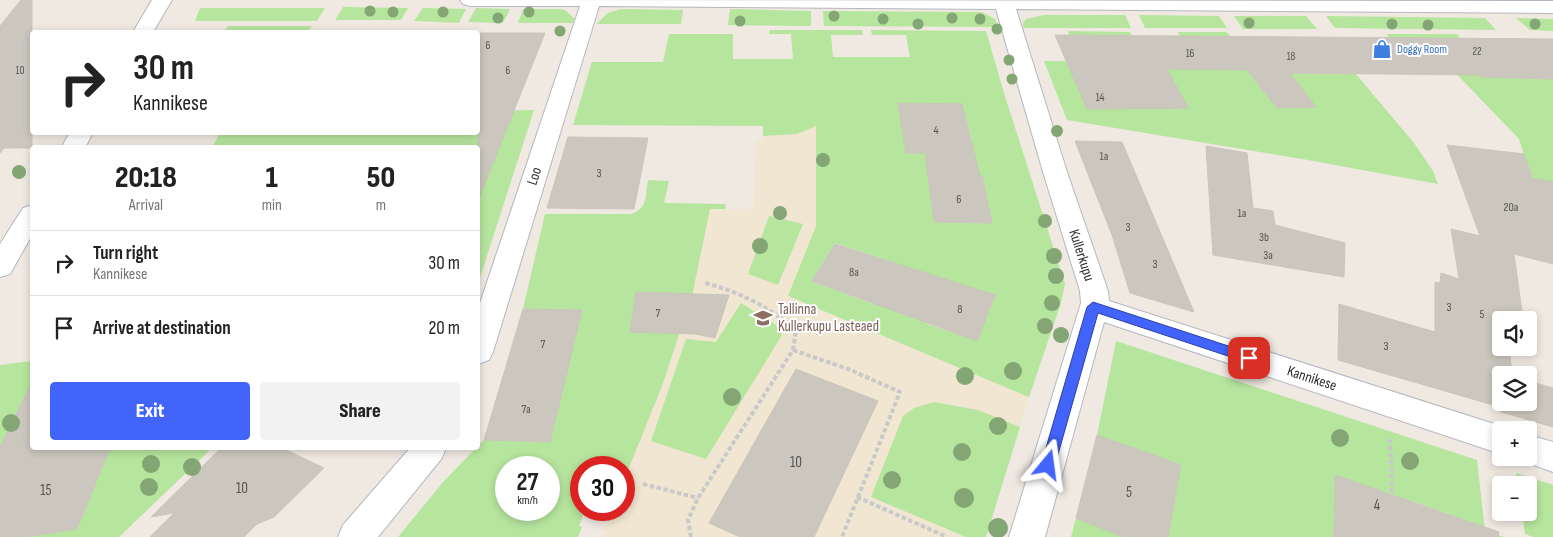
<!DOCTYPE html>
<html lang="en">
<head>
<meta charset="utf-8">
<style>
  body { margin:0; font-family:"Sofia Sans Condensed",sans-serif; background:#f2f2f2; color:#222; height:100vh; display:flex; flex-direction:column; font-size:19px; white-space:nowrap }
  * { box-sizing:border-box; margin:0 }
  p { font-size:16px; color:#767676 }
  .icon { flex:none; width:28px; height:28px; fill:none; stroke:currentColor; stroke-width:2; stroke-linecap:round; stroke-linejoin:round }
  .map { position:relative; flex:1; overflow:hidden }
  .sheet { position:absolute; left:30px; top:145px; width:450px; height:305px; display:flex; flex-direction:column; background:#fff; border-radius:5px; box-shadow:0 2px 8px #0003 }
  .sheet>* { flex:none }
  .banner { position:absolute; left:30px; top:30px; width:450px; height:105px; border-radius:5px; box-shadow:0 2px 8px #0003; background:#fff; color:#222; overflow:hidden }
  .controls { position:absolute; left:1492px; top:311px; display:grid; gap:10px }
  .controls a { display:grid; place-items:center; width:45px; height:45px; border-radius:5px; background:#fff; box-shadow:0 2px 8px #0003; font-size:25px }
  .speed { position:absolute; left:495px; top:456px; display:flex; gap:10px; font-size:25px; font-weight:700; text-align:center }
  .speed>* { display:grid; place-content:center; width:65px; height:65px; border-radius:50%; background:#fff; box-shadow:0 2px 8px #0003; line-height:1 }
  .speed small { font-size:12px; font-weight:400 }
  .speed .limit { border:8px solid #d22; background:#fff; color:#111 }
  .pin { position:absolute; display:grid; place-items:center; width:42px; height:42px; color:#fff; margin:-21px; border-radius:10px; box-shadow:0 2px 8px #0006 }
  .me { position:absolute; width:55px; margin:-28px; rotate:16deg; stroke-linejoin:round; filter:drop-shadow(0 0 4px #0008) }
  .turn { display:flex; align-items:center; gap:18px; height:105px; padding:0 20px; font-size:22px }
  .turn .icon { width:65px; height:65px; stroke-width:2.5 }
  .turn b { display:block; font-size:35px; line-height:42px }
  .eta { display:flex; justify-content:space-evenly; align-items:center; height:85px; text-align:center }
  .eta b { font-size:30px; font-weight:800; line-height:35px }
  .button { display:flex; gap:10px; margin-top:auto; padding:10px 20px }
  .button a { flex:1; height:58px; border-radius:5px; background:#4264fb; color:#fff; font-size:20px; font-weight:800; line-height:58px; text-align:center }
  .button a+a { background:#f2f2f2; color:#222 }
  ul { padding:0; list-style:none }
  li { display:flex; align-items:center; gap:15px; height:65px; padding:0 20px; border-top:1px solid #e0e0e0 }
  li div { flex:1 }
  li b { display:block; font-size:19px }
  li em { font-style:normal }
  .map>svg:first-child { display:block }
  .education { fill:#f0e6d1 }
  .green { fill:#b6e59e; fill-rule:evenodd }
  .building { fill:#cbc7bf; stroke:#cbc5ba }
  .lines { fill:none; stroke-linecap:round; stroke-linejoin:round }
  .minor-casing { stroke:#b4b7c1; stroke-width:2 }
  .path { stroke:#c9c9c9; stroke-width:4; stroke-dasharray:4.5 2.5; stroke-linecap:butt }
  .minor { fill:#fff; fill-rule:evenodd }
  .tree { fill:#84a574 }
  .route { fill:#4264fb; stroke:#2b41a3 }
  .labels { text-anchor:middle; stroke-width:4; stroke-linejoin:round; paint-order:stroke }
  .far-number-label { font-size:11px; fill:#555452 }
  .far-shop-label { font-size:12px; fill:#366cbe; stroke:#fff; text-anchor:start }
  .number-label { font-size:12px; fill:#555452 }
  .street-label { font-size:15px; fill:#2e2e2e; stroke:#fff }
  .education-label { font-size:15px; fill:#785e54; stroke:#fff; text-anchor:start }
  .near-number-label { font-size:15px; fill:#555452 }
</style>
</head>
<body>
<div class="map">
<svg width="1553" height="537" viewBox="0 0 1553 537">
  <rect width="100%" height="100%" fill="#efe9e1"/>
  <path class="education" d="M816,126v100l-27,71 240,100 -43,140h-385l11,-27h12v-30l38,-94 30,-90 18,-87h43l3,-69h7v-4l34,-2z"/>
  <path class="green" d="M343,7l65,1 -7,12h-66z
    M200,8h125l-8,13h-122z
    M423,8l43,1 -7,14 -45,-2z
    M476,8l34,1 -7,14 -35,-1z
    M523,9h36l6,1 10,9 -2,4h-55z
    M621,9l62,1 -2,14h-85l12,-11z
    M730,9l81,2v15l-83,-1z
    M823,11l159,1 13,7 3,8 -174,-1z
    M1044,15h81l6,13h-108v-5l3,-4z
    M1139,15l80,1 8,12h-82z
    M1234,16h72l11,13h-74z
    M1326,16l159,2 11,12 -161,-2z
    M1516,18l37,1v12l-23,-1z
    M228,26h84l-5,6 -83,-1z
    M770,30h92l1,5h-32l2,22h77l-4,-22h-34l-1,-5 115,1 18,62 61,191 -4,19 -32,94 -241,-101 28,-70v-100l-19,8 -34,2v-10l-190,-1 19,-63h71l6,-28h64v25h60l-2,-25h-22zM917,103l45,1 10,37h-32l2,12h-36zM928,175l54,1 10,47 -58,-1zM835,243l60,20 -22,41 -61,-23zM945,279l50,16 -18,46 -52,-18z
    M1068,31l62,1 2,4 48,1 -2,-5h48l46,41 63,1 -1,-26 80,95 19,28 5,13 -130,-24 -241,-40 -23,-59h62l-37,-26zM1305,93l11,14 -39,1 -11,-14z
    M1386,34h71l4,5 -71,-1z
    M1505,38l21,4 27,25v115l-22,-4 -12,-39 -73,-76h22l14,14 64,2z
    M534,110l-56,174v-136h-266l8,-15 258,-1v-21z
    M648,180l21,1 -5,22 62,1 -1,5h-15l-18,87 -30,90 -38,94v-12h-43v42h4l-6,16 3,1 -4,10h-180l46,-56 40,-41 66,1 30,-131 -57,-1 22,-95h85c18,-4 15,-18 18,-34zM506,468h43v42h-43z
    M769,216l34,8 -25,61 -30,-11z
    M741,303l35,22 6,10 -76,124 -55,-18 35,-102 30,3z
    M1116,341l361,119 8,71 19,6h-53l-2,-23 -114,-39 -1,62h-166l13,-72 -84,-30z
    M32,361v39l-9,1 -23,46v-82z
    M934,402l44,8 42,17 -34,110h-20l-95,-40 32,-81 11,-8z
    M110,448h102l-93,89h-94l52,-8z
    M1516,473l37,12v52h-20l-8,-3 -3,-21 7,-1v-27h-12z
    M1076,518l47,19h-52z"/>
  <path class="building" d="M21,0h11v148h-28l-4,5v-127z
    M478,33h67l-66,165h-1z
    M1055,35l498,4v40l-72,-2 -1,-2 -190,-2 26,34 -39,1 -30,-38 -80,-1 21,39 -101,1z
    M898,103l64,1 18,72h2l10,47 -58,-1 -9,-69h-19z
    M568,137l80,1 -14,71 -87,-1z
    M1075,141l47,1 72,170 -64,-19 -18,-58z
    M1447,145l77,9 8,24 21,4v82l-39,-10 8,58 -14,4 -3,-8 1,12h-5v28h8l3,27h-11v27h28v-21l24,7v39l-52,-15 -1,-5 -162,-47 1,-56 96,28v-50l5,1 1,-10 18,6 -8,-50 29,7z
    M1206,146l41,7 6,55 20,3 2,14 70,18 -1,34 -131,-22z
    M835,244l160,51 -18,46 -165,-60z
    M636,292l93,3 -14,43 -20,-4 -65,-2z
    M523,309l59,1 -32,132 -66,-2z
    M796,369l82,32 -64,136h-74l-31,-14z
    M32,382v66h78l-33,81 -52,8h-25v-90z
    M1097,435l84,30 -13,72h-45l-47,-19z
    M221,448h61l42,20 -50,49 -17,7 -13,13h-94l24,-24 -23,4z
    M1335,475l164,57 -1,5h-164z"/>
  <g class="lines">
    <g class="minor-casing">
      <path id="minor" d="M152,0h20l-19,32h-20z
        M460,0l1093,1v12l-537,-4 51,163 41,119 1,10 404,129h-12v24l-397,-132 -59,215h-36l72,-234 -1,-12 -37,-119 -47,-163 -397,-3 -106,346 -4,8 -11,4v-55l102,-303h-110l-7,-2z
        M70,132h23l-8,16h-24z
        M32,205v30l-22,39 -10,3v-33l23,-36z
        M1529,435l24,7v30l-36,-13v-1h12z
        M410,448h36l-4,10 -64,79h-40l5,-12z"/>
    </g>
    <path class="path" d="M793,350l55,19 52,23 -58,145
      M1390,439l2,56
      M643,484l55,14
      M857,497l90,40
      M691,537l-3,-17 10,-22 95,-148 3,-20c-27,-23 -56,-38 -91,-47"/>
    <use href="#minor" class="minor"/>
  </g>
  <g class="tree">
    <circle cx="370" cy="11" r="5.5"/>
    <circle cx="393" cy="12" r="5.5"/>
    <circle cx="443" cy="12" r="5.5"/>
    <circle cx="529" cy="12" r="5.5"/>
    <circle cx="834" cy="16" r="5.5"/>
    <circle cx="498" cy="18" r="5.5"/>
    <circle cx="952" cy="18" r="5.5"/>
    <circle cx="883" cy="19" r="5.5"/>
    <circle cx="980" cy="19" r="5.5"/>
    <circle cx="740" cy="21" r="5.5"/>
    <circle cx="1249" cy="23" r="5.5"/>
    <circle cx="918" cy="24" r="5.5"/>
    <circle cx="1392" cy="24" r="5.5"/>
    <circle cx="1535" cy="24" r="5.5"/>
    <circle cx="1428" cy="25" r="5.5"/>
    <circle cx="997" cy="29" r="5.5"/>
    <circle cx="560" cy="31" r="5.5"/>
    <circle cx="1009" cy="60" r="5.5"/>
    <circle cx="1012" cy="79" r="5.5"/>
    <circle cx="1057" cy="131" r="6"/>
    <circle cx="823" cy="160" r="7"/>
    <circle cx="19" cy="172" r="7"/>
    <circle cx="780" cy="213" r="7"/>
    <circle cx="1045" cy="221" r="7"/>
    <circle cx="760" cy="246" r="8"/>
    <circle cx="1054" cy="256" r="8"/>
    <circle cx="1056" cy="276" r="8"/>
    <circle cx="1052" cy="303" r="8"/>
    <circle cx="1045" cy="326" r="8"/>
    <circle cx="1061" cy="335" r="8"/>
    <circle cx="1013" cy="371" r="9"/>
    <circle cx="965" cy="376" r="9"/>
    <circle cx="732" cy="397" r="9"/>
    <circle cx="11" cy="423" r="9"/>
    <circle cx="998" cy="426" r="9"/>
    <circle cx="1340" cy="438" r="9"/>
    <circle cx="962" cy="452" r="9"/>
    <circle cx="1410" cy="461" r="9"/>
    <circle cx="151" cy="464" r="9"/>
    <circle cx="192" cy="467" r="9"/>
    <circle cx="892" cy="480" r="9"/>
    <circle cx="149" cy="487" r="9"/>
    <circle cx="964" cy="498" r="10"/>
    <circle cx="998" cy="528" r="10"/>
  </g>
  <path class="route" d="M1093,302l160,52 2,4 -2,3 -4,2 -151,-50 -43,152 -2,4 -5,2 -5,-2 -2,-4 46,-158z"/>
  <defs>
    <g id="shop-bare" transform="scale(1.5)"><path d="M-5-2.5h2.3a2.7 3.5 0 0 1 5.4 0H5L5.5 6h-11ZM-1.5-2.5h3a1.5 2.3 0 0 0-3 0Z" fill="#3f7fe0" stroke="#fff" stroke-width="2.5" paint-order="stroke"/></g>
    <g id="school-bare" transform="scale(1.5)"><path d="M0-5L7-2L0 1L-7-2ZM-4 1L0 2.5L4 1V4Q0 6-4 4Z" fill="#8d6e63" stroke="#fff" stroke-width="2.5" paint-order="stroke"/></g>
  </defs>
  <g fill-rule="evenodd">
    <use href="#shop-bare" x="1382" y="49"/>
    <use href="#school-bare" x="763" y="318"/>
  </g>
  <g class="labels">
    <g class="far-number-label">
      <text x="488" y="49">6</text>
      <text x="1477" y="55">22</text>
      <text x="1190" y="57">16</text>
      <text x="1291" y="60">18</text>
      <text x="20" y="74">10</text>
      <text x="508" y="74">6</text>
    </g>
    <g class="far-shop-label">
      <text x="1397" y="53">Doggy Room</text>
    </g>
    <g class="number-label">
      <text x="1100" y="101">14</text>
      <text x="936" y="134">4</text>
      <text x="1104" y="160">1a</text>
      <text x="599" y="177">3</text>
      <text x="959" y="203">6</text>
      <text x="1511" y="211">20a</text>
      <text x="1242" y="217">1a</text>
      <text x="1128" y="231">3</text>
      <text x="1264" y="241">3b</text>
      <text x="1268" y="259">3a</text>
      <text x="1155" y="268">3</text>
      <text x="854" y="276">8a</text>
      <text x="1449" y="311">3</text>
      <text x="960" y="313">8</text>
      <text x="658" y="317">7</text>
      <text x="1482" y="318">5</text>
      <text x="543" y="348">7</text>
      <text x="1386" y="350">3</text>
      <text x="526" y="413">7a</text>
    </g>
    <g class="street-label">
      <text transform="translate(534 176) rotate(-72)" y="5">Loo</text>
      <text transform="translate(1082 255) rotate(72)" y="5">Kullerkupu</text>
      <text transform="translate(1312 378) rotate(18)" y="5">Kannikese</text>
    </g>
    <g class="education-label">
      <text x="778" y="314">Tallinna<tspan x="778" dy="17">Kullerkupu Lasteaed</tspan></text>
    </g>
    <g class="near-number-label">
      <text x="796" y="467">10</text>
      <text x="242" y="493">10</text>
      <text x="46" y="495">15</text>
      <text x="1129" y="497">5</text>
      <text x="1377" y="510">4</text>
    </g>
  </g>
</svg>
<div class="controls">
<a><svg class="icon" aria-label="sound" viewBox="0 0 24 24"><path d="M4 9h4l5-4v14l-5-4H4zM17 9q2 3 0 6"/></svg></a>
<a><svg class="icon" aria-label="layers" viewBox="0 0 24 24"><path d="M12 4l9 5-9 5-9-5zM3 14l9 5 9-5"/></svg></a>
<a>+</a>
<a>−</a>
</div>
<div class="speed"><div>27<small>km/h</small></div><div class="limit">30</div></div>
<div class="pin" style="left:1249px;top:358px;background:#d93025"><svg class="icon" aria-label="arrive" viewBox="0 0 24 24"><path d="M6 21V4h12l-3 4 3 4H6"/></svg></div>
<svg class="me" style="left:1048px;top:465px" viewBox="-20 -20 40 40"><path d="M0-17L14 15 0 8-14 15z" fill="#4264fb" stroke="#fff" stroke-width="4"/></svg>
<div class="banner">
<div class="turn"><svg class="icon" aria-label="right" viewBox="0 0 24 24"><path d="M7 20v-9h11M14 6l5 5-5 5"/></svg><div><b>30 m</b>Kannikese</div></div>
</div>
<section class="sheet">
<div class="eta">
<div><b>20:18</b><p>Arrival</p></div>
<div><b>1</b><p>min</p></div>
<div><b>50</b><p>m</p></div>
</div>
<ul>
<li><svg class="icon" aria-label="right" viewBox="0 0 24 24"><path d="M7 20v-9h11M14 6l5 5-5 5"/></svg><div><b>Turn right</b><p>Kannikese</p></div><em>30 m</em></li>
<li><svg class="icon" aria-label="arrive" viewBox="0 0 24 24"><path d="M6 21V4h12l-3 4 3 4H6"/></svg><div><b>Arrive at destination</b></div><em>20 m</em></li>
</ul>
<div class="button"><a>Exit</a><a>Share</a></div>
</section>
</div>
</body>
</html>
